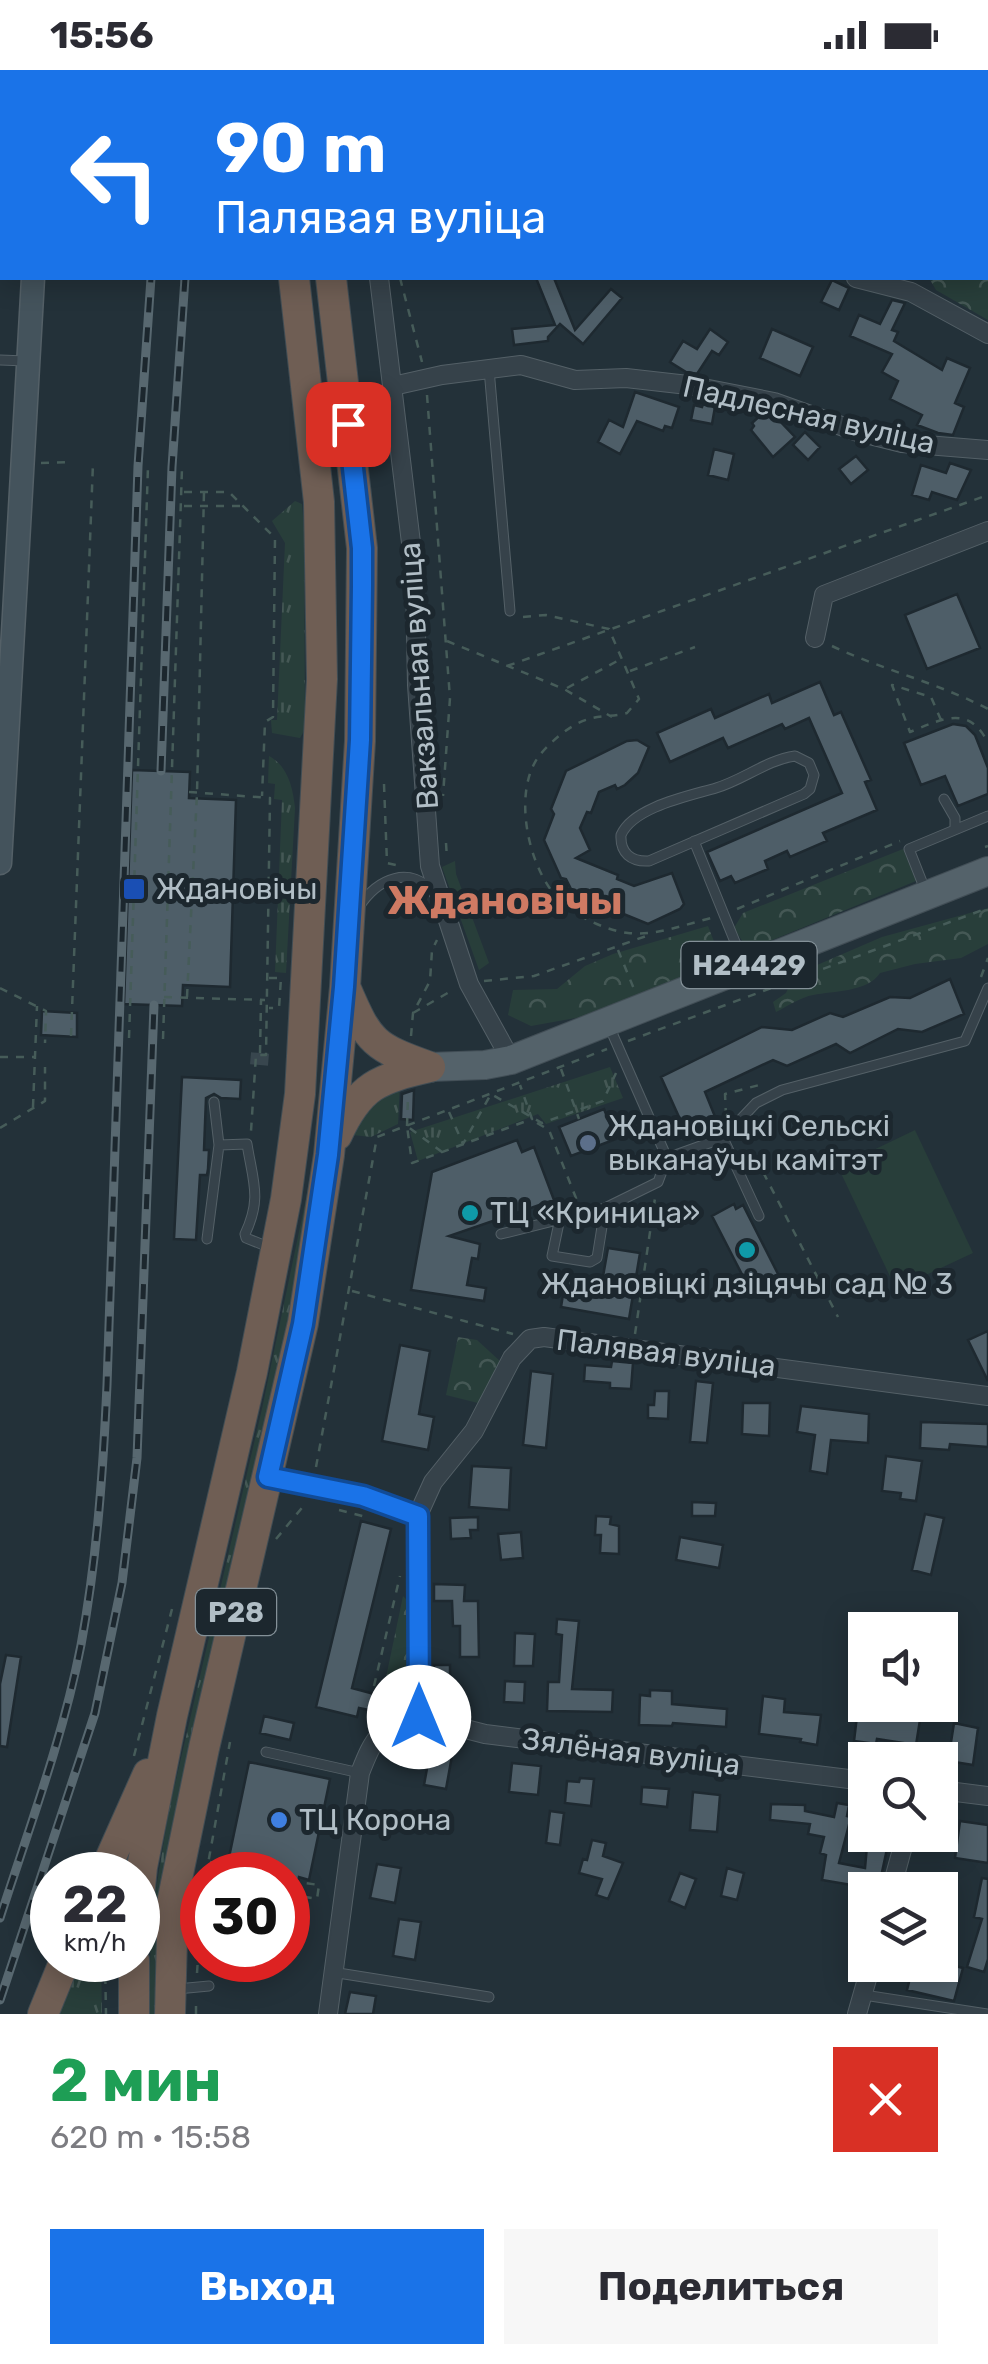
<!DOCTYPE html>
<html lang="ru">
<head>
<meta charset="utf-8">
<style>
  body { margin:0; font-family:Rubik,sans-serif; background:#f7f7f7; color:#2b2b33; height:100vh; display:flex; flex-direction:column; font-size:38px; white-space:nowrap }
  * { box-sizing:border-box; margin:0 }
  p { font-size:32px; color:#7c7c81 }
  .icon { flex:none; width:55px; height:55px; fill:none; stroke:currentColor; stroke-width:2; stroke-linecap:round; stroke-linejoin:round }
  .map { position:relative; height:1944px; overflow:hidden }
  .panel { display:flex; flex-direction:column; background:#fff; flex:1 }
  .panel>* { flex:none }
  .guide { position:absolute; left:0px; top:0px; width:990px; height:210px; box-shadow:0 5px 25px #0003; background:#1a73e8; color:#fff; overflow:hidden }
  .tools { position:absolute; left:848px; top:1542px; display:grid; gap:20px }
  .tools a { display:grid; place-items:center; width:110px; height:110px; border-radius:0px; background:#fff; box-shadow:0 5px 25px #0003; font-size:50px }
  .speed { position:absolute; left:30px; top:1782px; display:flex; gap:20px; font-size:50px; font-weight:700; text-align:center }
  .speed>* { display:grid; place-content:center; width:130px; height:130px; border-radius:50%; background:#fff; box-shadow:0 5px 25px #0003; line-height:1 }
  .speed small { font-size:25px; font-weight:400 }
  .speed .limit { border:15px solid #d22; background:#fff; color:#111 }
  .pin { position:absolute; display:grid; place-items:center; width:85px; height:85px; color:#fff; margin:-42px; border-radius:20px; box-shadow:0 5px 15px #0006 }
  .me { position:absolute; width:110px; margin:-55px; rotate:0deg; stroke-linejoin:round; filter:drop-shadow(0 0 8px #0008) }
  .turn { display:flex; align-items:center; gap:35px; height:210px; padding:0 50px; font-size:45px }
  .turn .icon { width:130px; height:130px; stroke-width:2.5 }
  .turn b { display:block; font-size:70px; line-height:85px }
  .round { display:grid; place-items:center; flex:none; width:105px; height:105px; border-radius:0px; background:#f7f7f7 }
  .head { display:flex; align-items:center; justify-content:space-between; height:170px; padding:0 50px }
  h1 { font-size:60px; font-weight:700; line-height:75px; color:#1e9e55 }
  .primary-button { display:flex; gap:20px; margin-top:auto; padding:20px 50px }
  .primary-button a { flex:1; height:115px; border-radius:0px; background:#1a73e8; color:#fff; font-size:40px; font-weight:700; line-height:115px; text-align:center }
  .primary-button a+a { background:#f7f7f7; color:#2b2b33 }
  .status { display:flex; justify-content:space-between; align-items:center; height:70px; padding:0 50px; background:#fff; direction:ltr }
  .status svg { height:28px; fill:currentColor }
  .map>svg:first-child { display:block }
  .grass { fill:url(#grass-tufts) }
  .forest { fill:url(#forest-crowns) }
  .garden { fill:#283e3a }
  .building { fill:#4e5e68; stroke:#1e2930; stroke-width:2.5 }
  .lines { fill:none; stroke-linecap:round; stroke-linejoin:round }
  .street-tunnel { stroke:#38464e; stroke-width:18; stroke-dasharray:18 9; stroke-linecap:butt }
  .lane-casing { stroke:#546067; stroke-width:11 }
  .street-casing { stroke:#546067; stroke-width:20 }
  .secondary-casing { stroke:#546067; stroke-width:25 }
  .primary-casing { stroke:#424e56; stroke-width:30 }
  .highway-casing { stroke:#414d54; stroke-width:32 }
  .path { stroke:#465c59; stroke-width:2.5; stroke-dasharray:8 8; stroke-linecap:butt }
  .lane { stroke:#36424a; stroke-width:9 }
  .street { stroke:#36424a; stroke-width:18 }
  .secondary { stroke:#44535c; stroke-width:22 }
  .primary { stroke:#54626a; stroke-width:28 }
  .highway { stroke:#6f5e54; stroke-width:30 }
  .rail-casing { stroke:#586870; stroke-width:9 }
  .rail { stroke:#1c272e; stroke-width:5; stroke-dasharray:15; stroke-linecap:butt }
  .route-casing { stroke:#114b97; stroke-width:25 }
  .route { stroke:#1a73e8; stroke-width:18 }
  .transit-dot { fill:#1a4fb4; stroke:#1c272e; stroke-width:4 }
  .service-dot { fill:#5c6f8a; stroke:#1c272e; stroke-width:4 }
  .culture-dot { fill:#0f9aa8; stroke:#1c272e; stroke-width:4 }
  .shop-dot { fill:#3f7fe0; stroke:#1c272e; stroke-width:4 }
  .labels { text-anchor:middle; stroke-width:10; stroke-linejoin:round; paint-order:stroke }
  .shield { fill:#1c272e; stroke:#849198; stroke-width:2.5 }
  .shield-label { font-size:28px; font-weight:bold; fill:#b1bec6 }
  .street-label { font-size:30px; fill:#b1bec6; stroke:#1c272e }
  .poi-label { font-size:30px; fill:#b1bec6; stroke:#1c272e; text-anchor:start }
  .district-label { font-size:40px; font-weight:bold; fill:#cf7a63; stroke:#1c272e }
</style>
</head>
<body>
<div class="status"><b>15:56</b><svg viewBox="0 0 49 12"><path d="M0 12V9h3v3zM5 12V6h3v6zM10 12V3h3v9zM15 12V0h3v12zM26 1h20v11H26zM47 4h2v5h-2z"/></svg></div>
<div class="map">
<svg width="988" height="1944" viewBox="0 0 988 1944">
  <defs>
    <pattern id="grass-tufts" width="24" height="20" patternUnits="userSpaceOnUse" patternTransform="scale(2.5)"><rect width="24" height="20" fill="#283e3a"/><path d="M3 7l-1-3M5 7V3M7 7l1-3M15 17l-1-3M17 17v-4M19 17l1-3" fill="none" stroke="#455855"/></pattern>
    <pattern id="forest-crowns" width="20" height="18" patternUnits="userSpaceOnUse" patternTransform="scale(2.5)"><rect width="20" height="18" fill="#283e3a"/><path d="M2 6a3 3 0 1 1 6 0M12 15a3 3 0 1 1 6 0" fill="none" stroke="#455855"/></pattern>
  </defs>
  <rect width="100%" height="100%" fill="#233139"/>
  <path class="grass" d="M295,431l7,3 2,24 1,201 -5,9 -28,-5 -1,-13h6l8,-177 -13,-22z
    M269,686c19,10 24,32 26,52l-9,165 -11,-1 7,-172 -8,-1 1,-15 -7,-1z
    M455,791l1,13 33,89 -10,7 -37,-103z
    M610,997l13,31 -77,26 -8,-10 -120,47 -8,-29z
    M400,1012l-2,42 -27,13 -18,-2 2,-17z
    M327,1057l-169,887h-9l2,-94 18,-110 93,-401 57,-273z
    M78,1890h23l1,54h-45z"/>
  <path class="forest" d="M862,0h126v250l-52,-30 -7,-12h59v-206h-126z
    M903,779l13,32 -168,69 -14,-22 9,-15z
    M988,838v36l-27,14 -46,6 -35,9c-12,19 -47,18 -67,22 -12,2 -25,11 -37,17l-3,-10 13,-9 8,-18 88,-38z
    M708,856l14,36 -141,55 -50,9 -23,-11 5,-25 44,-1 28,-23 28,-12z
    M458,1267l19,3 24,22 -23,41 -32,-8z
    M403,1526l6,6 1,90 -26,-5z"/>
  <path class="garden" d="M915,1060l58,123 -77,36 -58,-122z"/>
  <path class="building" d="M536,208h18l21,52 36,-41 11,9 -39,46 -23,-20 -12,13v4l-34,4 -2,-16 43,-4z
    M832,210l17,8 -10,22 -18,-8z
    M892,230l13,3 -13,27 6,2 -4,9 48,29 5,-12 23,10 -15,35 9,4 -11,28 -15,-2 -21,-8 5,-10 -32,-16 8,-18 -16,-9 10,-18 -42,-18 9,-21 21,9z
    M710,259l18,13 -9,13 -7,-4 -15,23 -11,-2 -16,-10 13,-21 14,8z
    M772,259l41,18 -13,29 -40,-18z
    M635,322l44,15 -7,21 -7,-2 -2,5 -26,-10 -17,33 -22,-12 11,-22 14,7z
    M703,334l12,3 -3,17 -21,-4 3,-15 8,2z
    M763,343l5,3 6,-1 21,22 -22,20 -22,-27 3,-4 -2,-3z
    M805,362l15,15 -12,13 -15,-15z
    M714,379l20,5 -6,26 -20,-5z
    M856,386l12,14 -17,14 -12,-15z
    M950,393l21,7 -14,30 -25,-8 -3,8 -17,-5 9,-30 25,8z
    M957,524l23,54 -53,21 -22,-54z
    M820,612l14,33 7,-3 30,68 -6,2 12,28 -54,23 4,8 -37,16 -3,-6 -22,10 3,8 -33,14 -4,-7 -11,5 -13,-29 135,-59 -33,-75 -24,11 -3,-5 -54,24 -5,-10 -53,24 -13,-29 54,-24 4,9 54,-24 3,9z
    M953,654l13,2 9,9 13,33v26l-30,12 -13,-30 -24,9 -17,-42z
    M637,670l12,7 -11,26 -13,12 -8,4 -2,-4 -16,7 -8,21 -4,-1 -7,16 10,22 -14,8 42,17 -1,4 17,7 38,-13 12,31 -4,5 -32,15 -27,-11 -5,3 -40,-17 -10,-20 -5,-1 -17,-38 10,-26 -3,-5 15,-38 61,-30z
    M132,700l58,2 -1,26 47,2 -6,187 -47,-2 -1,21 -58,-2z
    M950,909l14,35 -42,18 -24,-3 -48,24 -14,-9 -49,22 -14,-6 -68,32 13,32 -30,13 -27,-60 101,-50 30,3 38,-17 13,4 47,-20 20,1z
    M42,941l35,2v24l-36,-2z
    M182,1007l59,3 -1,19 -19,-1 -7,-4 -8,4 -2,52h5l-1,19 -1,6h-7l-4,65 -22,-1z
    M414,1020l-1,30 -12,-1 1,-25z
    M604,1039l12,30 -45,17 -12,-29z
    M517,1070l5,12 12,-5 20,53 -105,36 31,8 -2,15 -6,-1 -5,27 19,3 -2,13 -73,-11 21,-118z
    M734,1134l2,5 7,-4 35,69 -6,3 2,5 -22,12 -40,-78z
    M608,1178l32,5 -11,66 -68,-12 5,-31 36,6z
    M988,1261v50l-20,-41z
    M400,1275l30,6 -11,63 15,3 -6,33 -46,-9z
    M612,1291l21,2 -2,26 -21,-1v-5l-26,-2 1,-16 26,2z
    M531,1301l22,3 -7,74 -23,-3z
    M696,1311l17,2 -6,60 -17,-1z
    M655,1321h14l-1,28 -20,-1v-13h6z
    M743,1333h27l-1,33 -27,-2z
    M801,1336l68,8 -1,29 -37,-3 -4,34 -17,-3 5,-36 -18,-3z
    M921,1352l67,2v23l-38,-3 -1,6 -29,-2z
    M886,1386l36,5 -6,40 -16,-2 1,-6 -19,-2z
    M472,1396l39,2 -2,42 -40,-3z
    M692,1432l24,1 -1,13h-23z
    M925,1444l19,4 -13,57 -19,-5z
    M596,1446l15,1 -1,7 9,2v28l-19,-1 1,-18h-6z
    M478,1447v13h-8l1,8 -20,1 -1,-21z
    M361,1451l30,8 -39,159 26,7 -4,16 -15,-3 -2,9 -41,-10z
    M521,1462l2,26 -22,2 -3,-26z
    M680,1467l43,8 -4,23 -43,-8z
    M434,1514l31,1 -1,16h14l1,56h-19v-31h-7l-1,-25h-18z
    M557,1549l22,2 -7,68 41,1 -1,22 -65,-1 1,-29h11l3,-47 -6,-1z
    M515,1563l20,1 -2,32h-19z
    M6,1585l15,2 -14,90 -7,-1v-62z
    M434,1595h16v23h-16z
    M505,1611l20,1 -1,21 -20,-1z
    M650,1620l22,1v13l55,5 -1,18 -53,-4 -1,3 -33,-1 1,-30 10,1z
    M763,1626l22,3 -1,13 37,3 -4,30 -17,-3 1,-3 -42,-5z
    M264,1646l30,7 -4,17 -30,-7z
    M857,1646l63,4 -4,25 -39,-6 -1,5 -22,-3z
    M954,1653l24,5 -5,37 -25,-4z
    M430,1682l22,4 -6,33 -22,-4z
    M249,1692l81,17 -21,101 -10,-3 -4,29h-7v-31h-21l1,-5 -40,-8z
    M512,1693l29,3 -3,29 -29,-3z
    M580,1708l14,1 -3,27 -26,-3 2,-22 12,1z
    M642,1717l27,2 -2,18 -26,-3z
    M693,1722l27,3 -3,37 -27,-2z
    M837,1733l12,2 -2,11 4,1 -12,46 26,5 3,-33h22l-11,51 -10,-2v4l-47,-8 4,-25 -6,-2 4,-16 -16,-3 2,-10 -40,-4 1,-16 34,1v6l29,6z
    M550,1741l14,2 -4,32 -14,-2z
    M960,1751l28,4v38l-33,-5z
    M592,1770l14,3 -3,13 20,7 -15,36 -12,-4 6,-16 -23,-6 4,-14 4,1z
    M377,1794l24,4 -6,35 -25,-5z
    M727,1798l17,5 -7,27 -16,-4z
    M680,1803l16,6 -11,29 -16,-7z
    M982,1808l6,1v80l-4,13 -17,-5 15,-48 -8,-2z
    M399,1849l22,3 -6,38 -22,-4z
    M940,1892l23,6 -9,33 -47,-11 6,-24 13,4 1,-5h13z
    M350,1922l26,4 -3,18h-28z"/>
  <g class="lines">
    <path class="street-tunnel" d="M259,995l1,-12"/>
    <g class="lane-casing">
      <path id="lane" d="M0,128h2
        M0,290l26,1
        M489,299l21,242
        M795,686l14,7 5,12 -4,14 -6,5 -155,67c-18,1 -29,-8 -28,-26 12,-28 68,-39 95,-47 27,-8 51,-28 79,-32z
        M944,729l11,19v11
        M694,771l50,123
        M926,822l-17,-43 79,-33
        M359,837c18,-28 52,-44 76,-12
        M609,956l58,132 56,-20 33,-35 26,-13 183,-49 23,-53
        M214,1032l5,43
        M723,1068l36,78
        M560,1148l-8,38 38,6 7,-4 8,-50
        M501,1164l104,-26 53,-26 9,-24
        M207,1169l12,-94 28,-1c6,38 15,54 -2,90l1,4 25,10
        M266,1682l94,21
        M332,1902l157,25
        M177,1919l32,-3
        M864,1925l123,19"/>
    </g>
    <g class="street-casing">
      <path id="street" d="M331,0l1,2
        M681,0l2,2
        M904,0l1,2
        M387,2l4,-2
        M988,164v1
        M379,208l36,298 2,109 13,181 39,118 42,76
        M856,208l55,14 77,42
        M393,316l49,-11 79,-10 54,15 51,-2 62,7 86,17 84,30 44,11 86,7
        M815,568l9,-43 164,-64
        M268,1407l95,19 55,19 15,-33 41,-51 38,-73 18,-19 14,-2 444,59
        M418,1445l1,202 66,17 380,47
        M940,1720l48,6
        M891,1820l15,-55
        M328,1944l32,-241c14,-36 20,-47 59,-56
        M857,1944l14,-49"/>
    </g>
    <g class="secondary-casing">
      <path id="secondary" d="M40,2v-2
        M0,793l33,-585"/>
    </g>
    <g class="primary-casing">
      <path id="primary" d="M430,997l55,-2 26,-5 477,-189"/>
    </g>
    <g class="highway-casing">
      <path id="highway" d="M269,0l1,2
        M299,0v2
        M346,919c23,54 28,58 84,78
        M337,1065c23,-50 41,-56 93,-68
        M103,1805l45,-101
        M138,1837l4,-40 30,-151 80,-344 34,-173 14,-105 22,-415 -3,-177 -25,-224
        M134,1890v54
        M43,1944l22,-54
        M170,1944l3,-116 31,-150 99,-425 26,-168 16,-168 15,-246 2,-193 -31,-270"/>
    </g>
    <path class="path" d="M350,0v2
      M400,208l22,84
      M427,325l23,303 -7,98
      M41,393l28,-1
      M184,422h45l46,46 -2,179 -8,5 -3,74
      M184,436h57
      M523,547l23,-2 63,14 30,70 -12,14c-13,4 -26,2 -38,6 -17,4 -39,23 -50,37 -26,35 -12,105 15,138 15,19 49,36 74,39 28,3 55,-8 83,-15
      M447,571l117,48 48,28
      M832,576c51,24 106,37 156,63
      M507,596l481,-171
      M630,601l65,-24
      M567,618l54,-29
      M941,650l-10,-23 -39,-12 18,47c32,-13 59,-28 78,11
      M384,714l3,79 9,2
      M189,722l81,6 -4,257h-10l-5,76
      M446,773l1,16
      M985,777l3,-1
      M737,839l163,-68
      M618,880l16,39
      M981,907l7,-19
      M269,908h12l-2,30h-10
      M484,911l50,-5 115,-41
      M0,918l46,23 -1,32
      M164,927l101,3
      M187,927l10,-204 7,-301
      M413,943l38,-22
      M71,966l22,-573
      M411,966l2,-23 17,-32 2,-31 5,-10
      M129,968l19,-572
      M163,969l19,-571
      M628,971l360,-133
      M260,983l1,-53
      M0,987h34
      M561,999l18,50
      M33,1037l4,-101
      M449,1042l14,32 28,-50 51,29 61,-22 13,-28
      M726,1046l-1,-22 38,-10
      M537,1053l12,7 29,73
      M407,1056l1,-30
      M0,1058l45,-27v-34
      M442,1082l-35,-26 5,37 120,-44 -12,-34
      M749,1097l13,3 76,147
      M352,1221l161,43
      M635,1264l20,-136
      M316,1397l61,-330 230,-88
      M339,1440l31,8
      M276,1469l30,-36
      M374,1616l26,-110
      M134,1686l38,-147
      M210,1792l57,13
      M206,1805l24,-133
      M288,1824l29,5 2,-14 -21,-3
      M105,1890l1,54
      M197,1903l5,-74
      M196,1944v-13"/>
    <use href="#lane" class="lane"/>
    <use href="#street" class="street"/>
    <use href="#secondary" class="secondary"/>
    <use href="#primary" class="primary"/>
    <use href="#highway" class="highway"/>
    <g class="rail-casing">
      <path id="rail" d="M163,2v-2
        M179,2v-2
        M161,701l11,-304 13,-189
        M0,1848c29,-90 63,-180 81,-273 16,-86 22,-173 26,-260l31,-919 13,-188
        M0,1930l95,-287 27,-130 15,-125 17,-453"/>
    </g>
    <use href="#rail" class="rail"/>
  </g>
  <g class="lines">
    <g class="route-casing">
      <path id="route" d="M348,354l14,124v38l-2,154 -16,247 -16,168 -25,169 -35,153 95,19 55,20 1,201"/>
    </g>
    <use href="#route" class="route"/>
  </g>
  <rect class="transit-dot" x="122" y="807" width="24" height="24" rx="5"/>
  <circle class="service-dot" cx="588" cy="1073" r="10"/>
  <g class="culture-dot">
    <circle cx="470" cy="1143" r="10"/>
    <circle cx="747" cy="1180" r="10"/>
  </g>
  <circle class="shop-dot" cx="279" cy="1750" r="10"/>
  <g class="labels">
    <g class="shield">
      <rect x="681.5" y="872" width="135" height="46" rx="8"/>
      <rect x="196" y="1519" width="80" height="46" rx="8"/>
    </g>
    <g class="shield-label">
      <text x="749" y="905">Н24429</text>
      <text x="236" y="1552">Р28</text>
    </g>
    <g class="street-label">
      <text transform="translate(809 345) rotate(13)" y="10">Падлесная вуліца</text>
      <text transform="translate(419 606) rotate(-94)" y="10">Вакзальная вуліца</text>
      <text transform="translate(666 1283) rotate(7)" y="10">Палявая вуліца</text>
      <text transform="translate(631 1682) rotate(7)" y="10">Зялёная вуліца</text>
    </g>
    <g class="poi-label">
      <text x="156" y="829">Ждановічы</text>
      <text x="608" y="1066">Ждановіцкі Сельскі<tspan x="608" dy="34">выканаўчы камітэт</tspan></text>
      <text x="490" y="1153">ТЦ «Криница»</text>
      <text x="747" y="1224" text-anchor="middle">Ждановіцкі дзіцячы сад № 3</text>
      <text x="299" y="1760">ТЦ Корона</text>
    </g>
    <g class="district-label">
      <text x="505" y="844">Ждановічы</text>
    </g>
  </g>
</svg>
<div class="tools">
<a><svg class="icon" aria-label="sound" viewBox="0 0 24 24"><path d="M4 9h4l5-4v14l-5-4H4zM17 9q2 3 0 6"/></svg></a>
<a><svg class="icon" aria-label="search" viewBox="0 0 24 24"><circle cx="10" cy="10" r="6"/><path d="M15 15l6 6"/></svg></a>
<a><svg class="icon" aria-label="layers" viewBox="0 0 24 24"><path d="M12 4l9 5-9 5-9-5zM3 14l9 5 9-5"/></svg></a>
</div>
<div class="speed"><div>22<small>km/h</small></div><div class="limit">30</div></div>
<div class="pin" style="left:348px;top:354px;background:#d93025"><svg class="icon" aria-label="arrive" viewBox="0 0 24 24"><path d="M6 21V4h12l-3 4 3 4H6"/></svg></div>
<svg class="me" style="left:419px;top:1647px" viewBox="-20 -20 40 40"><circle r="19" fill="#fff"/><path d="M0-13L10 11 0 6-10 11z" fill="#1a73e8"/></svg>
<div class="guide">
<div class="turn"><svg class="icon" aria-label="left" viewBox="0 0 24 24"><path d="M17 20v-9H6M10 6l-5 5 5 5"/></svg><div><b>90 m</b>Палявая вуліца</div></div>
</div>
</div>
<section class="panel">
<div class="head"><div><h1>2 мин</h1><p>620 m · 15:58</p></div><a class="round" style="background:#d93025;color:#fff"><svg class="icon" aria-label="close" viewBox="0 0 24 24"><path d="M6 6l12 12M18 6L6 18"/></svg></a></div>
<div class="primary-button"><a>Выход</a><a>Поделиться</a></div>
</section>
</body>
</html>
